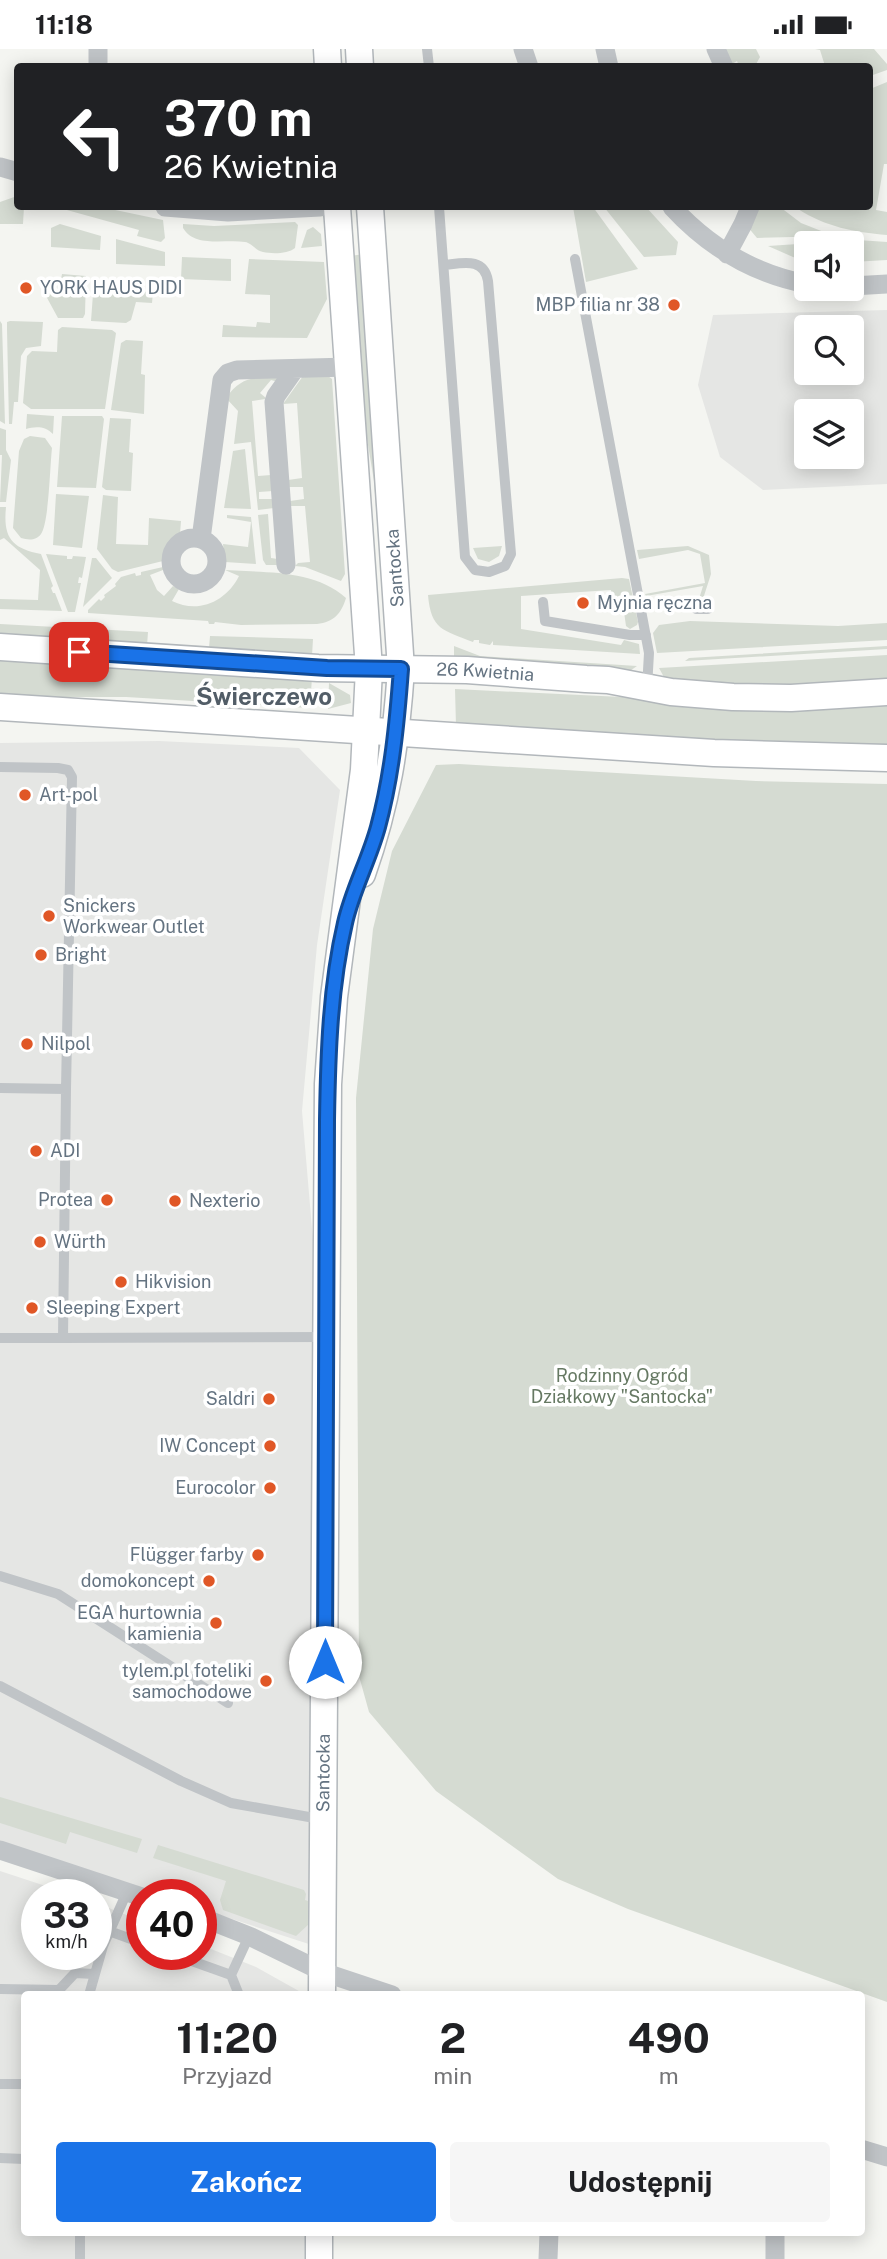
<!DOCTYPE html>
<html lang="pl">
<head>
<meta charset="utf-8">
<style>
  body { margin:0; font-family:"Public Sans",sans-serif; background:#f6f6f6; color:#202124; height:100vh; display:flex; flex-direction:column; font-size:26px; white-space:nowrap }
  * { box-sizing:border-box; margin:0 }
  p { font-size:23px; color:#757577 }
  .icon { flex:none; width:38px; height:38px; fill:none; stroke:currentColor; stroke-width:2; stroke-linecap:round; stroke-linejoin:round }
  .map { position:relative; flex:1; overflow:hidden }
  .panel { position:absolute; left:21px; top:1942px; width:844px; height:245px; display:flex; flex-direction:column; background:#fff; border-radius:7px; box-shadow:0 4px 18px #0003 }
  .panel>* { flex:none }
  .guide { position:absolute; left:14px; top:14px; width:859px; height:147px; border-radius:7px; box-shadow:0 4px 18px #0003; background:#202124; color:#fff; overflow:hidden }
  .buttons { position:absolute; left:794px; top:182px; display:grid; gap:14px }
  .buttons a { display:grid; place-items:center; width:70px; height:70px; border-radius:7px; background:#fff; box-shadow:0 4px 18px #0003; font-size:35px }
  .speed { position:absolute; left:21px; top:1830px; display:flex; gap:14px; font-size:35px; font-weight:700; text-align:center }
  .speed>* { display:grid; place-content:center; width:91px; height:91px; border-radius:50%; background:#fff; box-shadow:0 4px 18px #0003; line-height:1 }
  .speed small { font-size:18px; font-weight:400 }
  .speed .limit { border:10px solid #d22; background:#fff; color:#111 }
  .pin { position:absolute; display:grid; place-items:center; width:60px; height:60px; color:#fff; margin:-30px; border-radius:14px; box-shadow:0 4px 10px #0006 }
  .me { position:absolute; width:77px; margin:-38px; rotate:0deg; stroke-linejoin:round; filter:drop-shadow(0 0 5px #0008) }
  .turn { display:flex; align-items:center; gap:24px; height:147px; padding:0 35px; font-size:32px }
  .turn .icon { width:91px; height:91px; stroke-width:2.5 }
  .turn b { display:block; font-size:49px; line-height:60px }
  .eta { display:flex; justify-content:space-evenly; align-items:center; height:119px; text-align:center }
  .eta b { font-size:42px; font-weight:700; line-height:49px }
  .button { display:flex; gap:14px; margin-top:auto; padding:14px 35px }
  .button a { flex:1; height:80px; border-radius:7px; background:#1a73e8; color:#fff; font-size:28px; font-weight:700; line-height:80px; text-align:center }
  .button a+a { background:#f6f6f6; color:#202124 }
  .status { display:flex; justify-content:space-between; align-items:center; height:49px; padding:0 35px; background:#fff; direction:ltr }
  .status svg { height:19px; fill:currentColor }
  .map>svg:first-child { display:block }
  .built { fill:#e5e6e4; fill-rule:evenodd }
  .green { fill:#d5dbd2 }
  .lines { fill:none; stroke-linecap:round; stroke-linejoin:round }
  .secondary-casing { stroke:#b2b7bb; stroke-width:29 }
  .lane { stroke:#c0c4c7; stroke-width:10 }
  .street { stroke:#c0c4c7; stroke-width:19 }
  .secondary { stroke:#fff; stroke-width:26 }
  .route-casing { stroke:#114b97; stroke-width:18 }
  .route { stroke:#1a73e8; stroke-width:12 }
  .poi-dot { fill:#e05726; stroke:#fff; stroke-width:2.5 }
  .labels { text-anchor:middle; stroke-width:7; stroke-linejoin:round; paint-order:stroke }
  .poi-label { font-size:18px; fill:#647381; stroke:#fff; text-anchor:start }
  .street-label { font-size:18px; fill:#647381; stroke:#fff }
  .park-label { font-size:18px; fill:#667963; stroke:#fff }
  .district-label { font-size:24px; font-weight:bold; fill:#525d67; stroke:#fff }
</style>
</head>
<body>
<div class="status"><b>11:18</b><svg viewBox="0 0 49 12"><path d="M0 12V9h3v3zM5 12V6h3v6zM10 12V3h3v9zM15 12V0h3v12zM26 1h20v11H26zM47 4h2v5h-2z"/></svg></div>
<div class="map">
<svg width="887" height="2210" viewBox="0 0 887 2210">
  <rect width="100%" height="100%" fill="#f4f5f1"/>
  <path class="built" d="M887,261v174l-124,6 -43,-33 -22,-72 15,-70zM807,278h45v46h-45zM807,362h45v46h-45z
    M159,692l140,7 41,42 -23,155 -15,166 18,212 -5,623 -114,-37v-14h-41l-160,-52v-1100z
    M0,1822l73,24h-36v60h59v-52l46,18v34h59v-10l55,22 50,28h-282v238h283v26h-307z"/>
  <path class="green" d="M726,0h30l4,8 -5,9h-16l-2,-5 -5,3z
    M815,0h59l13,15v6l-17,6v-9l-45,-1 -5,-16z
    M887,33v82h-3l-8,46 11,2v23c-33,-3 -61,-8 -89,-26l-3,-2h75v-118z
    M17,147l1,11h6l-1,17h-23v-22z
    M56,158h45l62,13 2,18 -4,4 -24,-6 2,-6z
    M573,158h20l45,62 -52,13z
    M604,158h42l32,35 -2,13 -32,2z
    M758,158h22l21,16 33,13 -77,2 -10,-12z
    M295,173l3,3 -3,23c-7,6 -23,6 -32,4 -7,-1 -11,-9 -18,-10 -20,-3 -50,6 -62,-14v-4l31,2z
    M60,175l41,12 -1,14 -49,-3v-19z
    M313,178l8,7 1,12 -21,2 6,-18z
    M116,190l49,13v14l-49,-2z
    M858,191l29,2v18l-35,2v-19h-45v18l-14,-4 -25,-11z
    M364,205l25,357 -5,1 -10,-131 -8,-48 -16,-177z
    M182,208l49,2v22l-50,-2z
    M249,210l75,3 3,37 -20,39 -85,-1 1,-12 33,2 1,-5 13,1v-28l-25,-1z
    M62,225l24,2 -1,38 -2,4h-25l-12,-22 1,-17h14z
    M127,242l26,1 -1,11 -16,-1 -5,18 -5,3 -35,-2 2,-27 33,1z
    M0,272l2,3 3,100 -5,-3z
    M10,272l33,1 -2,24 -15,2 -5,8 -3,46h-4l-2,22h-3l-2,-95v-7z
    M62,278l50,3 4,3 -11,76h-74l-8,-6 4,-47 5,-5 25,1 1,-22z
    M126,291l17,1 -2,33 4,1 -1,39 -33,-4 10,-67z
    M279,326l-1,7 -7,-2 -11,13 6,5 -1,1 -13,2 6,75 13,-1 2,16 -14,1v7h14l1,9 -16,2 -7,-68 -17,2 4,-33 -12,-13c15,-22 28,-20 53,-23z
    M303,327h25l4,3 13,195 -4,7 -36,-14 -10,-1 3,-3 12,-1 -5,-56h-14l-1,-5 14,-2 -1,-12h-14l-1,-7 14,-2 -5,-75 -14,1z
    M27,365l27,2 -1,18c-7,-8 -18,-8 -27,-5z
    M62,367h40l2,3 -8,69 -39,-1z
    M110,369l21,1 -2,33 4,1 -2,38 -25,-1 -4,-3z
    M0,379l6,2v20l5,10 -5,42h-6l2,-47h-2z
    M30,387l15,2 7,10c-2,17 -3,75 -11,86 -5,7 -13,6 -20,4l-8,-10 6,-77 5,-12z
    M245,400l6,60 -27,-1 9,-57z
    M56,445l33,2 -7,52 -29,-3z
    M103,446l15,2 -2,47 32,1 1,-27 32,3 -1,13c-11,5 -14,15 -17,27l-45,11 -6,-3 -15,-20z
    M0,458h6c-3,30 5,41 35,47l12,32 -2,2 2,5h2l7,18 -62,-2v-10l38,1 2,-30 -36,-32 -4,2z
    M268,465l3,44 7,1 1,6h-13l-3,-5 -5,-45z
    M227,466l24,2 5,47 -31,-2 -2,-18 25,3 3,-25 -24,-4z
    M502,497l-3,10 -10,6 -11,-3 -5,-11z
    M688,497l21,9 2,19 -9,28 -3,-3 4,-13 -57,10 -1,-2 60,-11 -5,-29 -12,-4 -49,9 -2,-9z
    M46,505l21,2v3h5l1,-3 13,1 -4,21 -3,-1 -1,6h3l-6,29h-7z
    M92,509h4l16,20 -29,29z
    M163,518v3l-13,5 7,15 7,6 9,-10 6,3 -7,12c26,13 54,1 67,-25l-14,-6c41,3 89,-1 121,28 -5,16 -12,24 -29,26l-76,1 -26,-3 -1,2h-5l-1,-3 -120,-8v-3l11,-11 2,2 4,-4 -1,-2 12,-9 -1,-2 6,-7 14,-4 1,3 5,-1v-3z
    M622,529l7,1 9,43 -1,3 -7,4 -4,-3 -2,-14h-11l-2,-22 -90,6v33l100,16 3,-5 15,4 1,10 -147,-9v-4l-3,4 -11,-2v-3h-5l-1,2c-30,-12 -42,-12 -45,-47z
    M690,572l148,5 49,-3v17l-230,13 -4,-20 6,-8z
    M0,575l148,8 -1,14 -147,-9z
    M210,587l103,3 -1,17 -103,-8z
    M454,597l26,10 157,10 -10,7 -173,-14z
    M887,597v3l-202,12 4,-3z
    M887,606v27l-123,6 -99,-9 -6,-11z
    M0,607l312,21 -2,31 -184,-11h-126z
    M329,634l21,12 1,8 -23,6z
    M455,640l167,8 60,6 205,-2v47h-52l-379,-22z
    M459,715l297,17 131,3v1218l-259,-93 -70,-30 -122,-88 -67,-79 -10,-36 -3,-578 17,-169 19,-78 44,-86z
    M0,1748l142,42 -5,14 -67,-21 -4,12 -66,-21z
    M158,1796l146,45 2,4 -1,6 3,1 1,23 -13,12 -73,-26 -3,-10 6,-19 -73,-23z"/>
  <g class="lines">
    <g class="secondary-casing">
      <g id="secondary">
        <path d="M327,0l1,18"/>
        <path d="M359,0l1,18"/>
        <path id="s1" d="M0,598l318,21 149,2 119,9 22,1 63,12 62,5 58,1 96,-6"/>
        <path d="M0,658l714,46 173,5"/>
        <path d="M362,825c25,-71 34,-129 39,-205l-31,-462"/>
        <path id="s2" d="M322,1946l6,-911 6,-87 30,-227 5,-101 -32,-462"/>
        <path d="M319,2210v-26"/>
      </g>
    </g>
    <path class="lane" d="M427,0l2,18
      M439,158l26,350 10,13 14,2 16,-6 6,-12 -23,-273c-4,-24 -25,-18 -44,-16
      M575,210l74,394 -2,35
      M543,553l2,19 85,14h16
      M696,560h12
      M0,718l58,1 10,2 4,7 -6,312 -3,249 263,-1
      M0,1039l66,1
      M0,1289h63
      M0,1527l58,18 170,109
      M0,1637l181,95 50,22 89,16
      M109,1882l33,12
      M175,1906l56,20
      M0,1940l59,1 16,-17 19,1
      M89,1946l14,-49 24,-54
      M239,1946l-8,-20 18,-39
      M0,2035h24
      M0,2109l24,1
      M80,2210v-26"/>
    <path class="street" d="M523,0l6,18
      M605,0l4,18
      M716,0l8,18
      M98,18v-18
      M0,118l18,5
      M165,158l63,5 92,-5
      M672,158c36,39 82,67 135,77
      M727,205l16,-30 7,-17
      M852,237l35,-2
      M171 512a23 23 0 1 1 46 0a23 23 0 1 1-46 0Z
      M201,490l21,-159 6,-7 9,-3 112,-3
      M286,516l-12,-163 2,-6 19,-27
      M0,1801l142,47
      M201,1868l48,19 74,36 69,23
      M861,2100l26,8
      M548,2210l1,-26
      M775,2210v-26"/>
    <use href="#secondary" class="secondary"/>
  </g>
  <g class="lines">
    <g class="route-casing">
      <path id="route" d="M79,603l248,16 74,1c-4,54 -9,106 -23,158 -9,33 -26,64 -33,96 -15,64 -17,132 -18,197l-2,542"/>
    </g>
    <use href="#route" class="route"/>
  </g>
  <g class="poi-dot">
    <circle cx="26" cy="239" r="7"/>
    <circle cx="674" cy="256" r="7"/>
    <circle cx="583" cy="554" r="7"/>
    <circle cx="25" cy="746" r="7"/>
    <circle cx="49" cy="867" r="7"/>
    <circle cx="41" cy="906" r="7"/>
    <circle cx="27" cy="995" r="7"/>
    <circle cx="36" cy="1102" r="7"/>
    <circle cx="107" cy="1151" r="7"/>
    <circle cx="175" cy="1152" r="7"/>
    <circle cx="40" cy="1193" r="7"/>
    <circle cx="121" cy="1233" r="7"/>
    <circle cx="32" cy="1259" r="7"/>
    <circle cx="269" cy="1350" r="7"/>
    <circle cx="270" cy="1397" r="7"/>
    <circle cx="270" cy="1439" r="7"/>
    <circle cx="258" cy="1506" r="7"/>
    <circle cx="209" cy="1532" r="7"/>
    <circle cx="216" cy="1574" r="7"/>
    <circle cx="266" cy="1632" r="7"/>
  </g>
  <g class="labels">
    <g class="poi-label">
      <text x="40" y="245">YORK HAUS DIDI</text>
      <text x="660" y="262" text-anchor="end">MBP filia nr 38</text>
      <text x="597" y="560">Myjnia ręczna</text>
      <text x="39" y="752">Art-pol</text>
      <text x="63" y="863">Snickers<tspan x="63" dy="21">Workwear Outlet</tspan></text>
      <text x="55" y="912">Bright</text>
      <text x="41" y="1001">Nilpol</text>
      <text x="50" y="1108">ADI</text>
      <text x="93" y="1157" text-anchor="end">Protea</text>
      <text x="189" y="1158">Nexterio</text>
      <text x="54" y="1199">Würth</text>
      <text x="135" y="1239">Hikvision</text>
      <text x="46" y="1265">Sleeping Expert</text>
      <text x="255" y="1356" text-anchor="end">Saldri</text>
      <text x="256" y="1403" text-anchor="end">IW Concept</text>
      <text x="256" y="1445" text-anchor="end">Eurocolor</text>
      <text x="244" y="1512" text-anchor="end">Flügger farby</text>
      <text x="195" y="1538" text-anchor="end">domokoncept</text>
      <text x="202" y="1570" text-anchor="end">EGA hurtownia<tspan x="202" dy="21">kamienia</tspan></text>
      <text x="252" y="1628" text-anchor="end">tylem.pl foteliki<tspan x="252" dy="21">samochodowe</tspan></text>
    </g>
    <g class="street-label">
      <text transform="translate(395 519) rotate(-94)" y="6">Santocka</text>
      <text dy="6" stroke="none"><textPath href="#s1" startOffset="486">26 Kwietnia</textPath></text>
      <text dy="6" stroke="none"><textPath href="#s2" startOffset="222">Santocka</textPath></text>
    </g>
    <g class="park-label">
      <text x="622" y="1333">Rodzinny Ogród<tspan x="622" dy="21">Działkowy "Santocka"</tspan></text>
    </g>
    <g class="district-label">
      <text x="264" y="656">Świerczewo</text>
    </g>
  </g>
</svg>
<div class="buttons">
<a><svg class="icon" aria-label="sound" viewBox="0 0 24 24"><path d="M4 9h4l5-4v14l-5-4H4zM17 9q2 3 0 6"/></svg></a>
<a><svg class="icon" aria-label="search" viewBox="0 0 24 24"><circle cx="10" cy="10" r="6"/><path d="M15 15l6 6"/></svg></a>
<a><svg class="icon" aria-label="layers" viewBox="0 0 24 24"><path d="M12 4l9 5-9 5-9-5zM3 14l9 5 9-5"/></svg></a>
</div>
<div class="speed"><div>33<small>km/h</small></div><div class="limit">40</div></div>
<div class="pin" style="left:79px;top:603px;background:#d93025"><svg class="icon" aria-label="arrive" viewBox="0 0 24 24"><path d="M6 21V4h12l-3 4 3 4H6"/></svg></div>
<svg class="me" style="left:325px;top:1613px" viewBox="-20 -20 40 40"><circle r="19" fill="#fff"/><path d="M0-13L10 11 0 6-10 11z" fill="#1a73e8"/></svg>
<div class="guide">
<div class="turn"><svg class="icon" aria-label="left" viewBox="0 0 24 24"><path d="M17 20v-9H6M10 6l-5 5 5 5"/></svg><div><b>370 m</b>26 Kwietnia</div></div>
</div>
<section class="panel">
<div class="eta">
<div><b>11:20</b><p>Przyjazd</p></div>
<div><b>2</b><p>min</p></div>
<div><b>490</b><p>m</p></div>
</div>
<div class="button"><a>Zakończ</a><a>Udostępnij</a></div>
</section>
</div>
</body>
</html>
